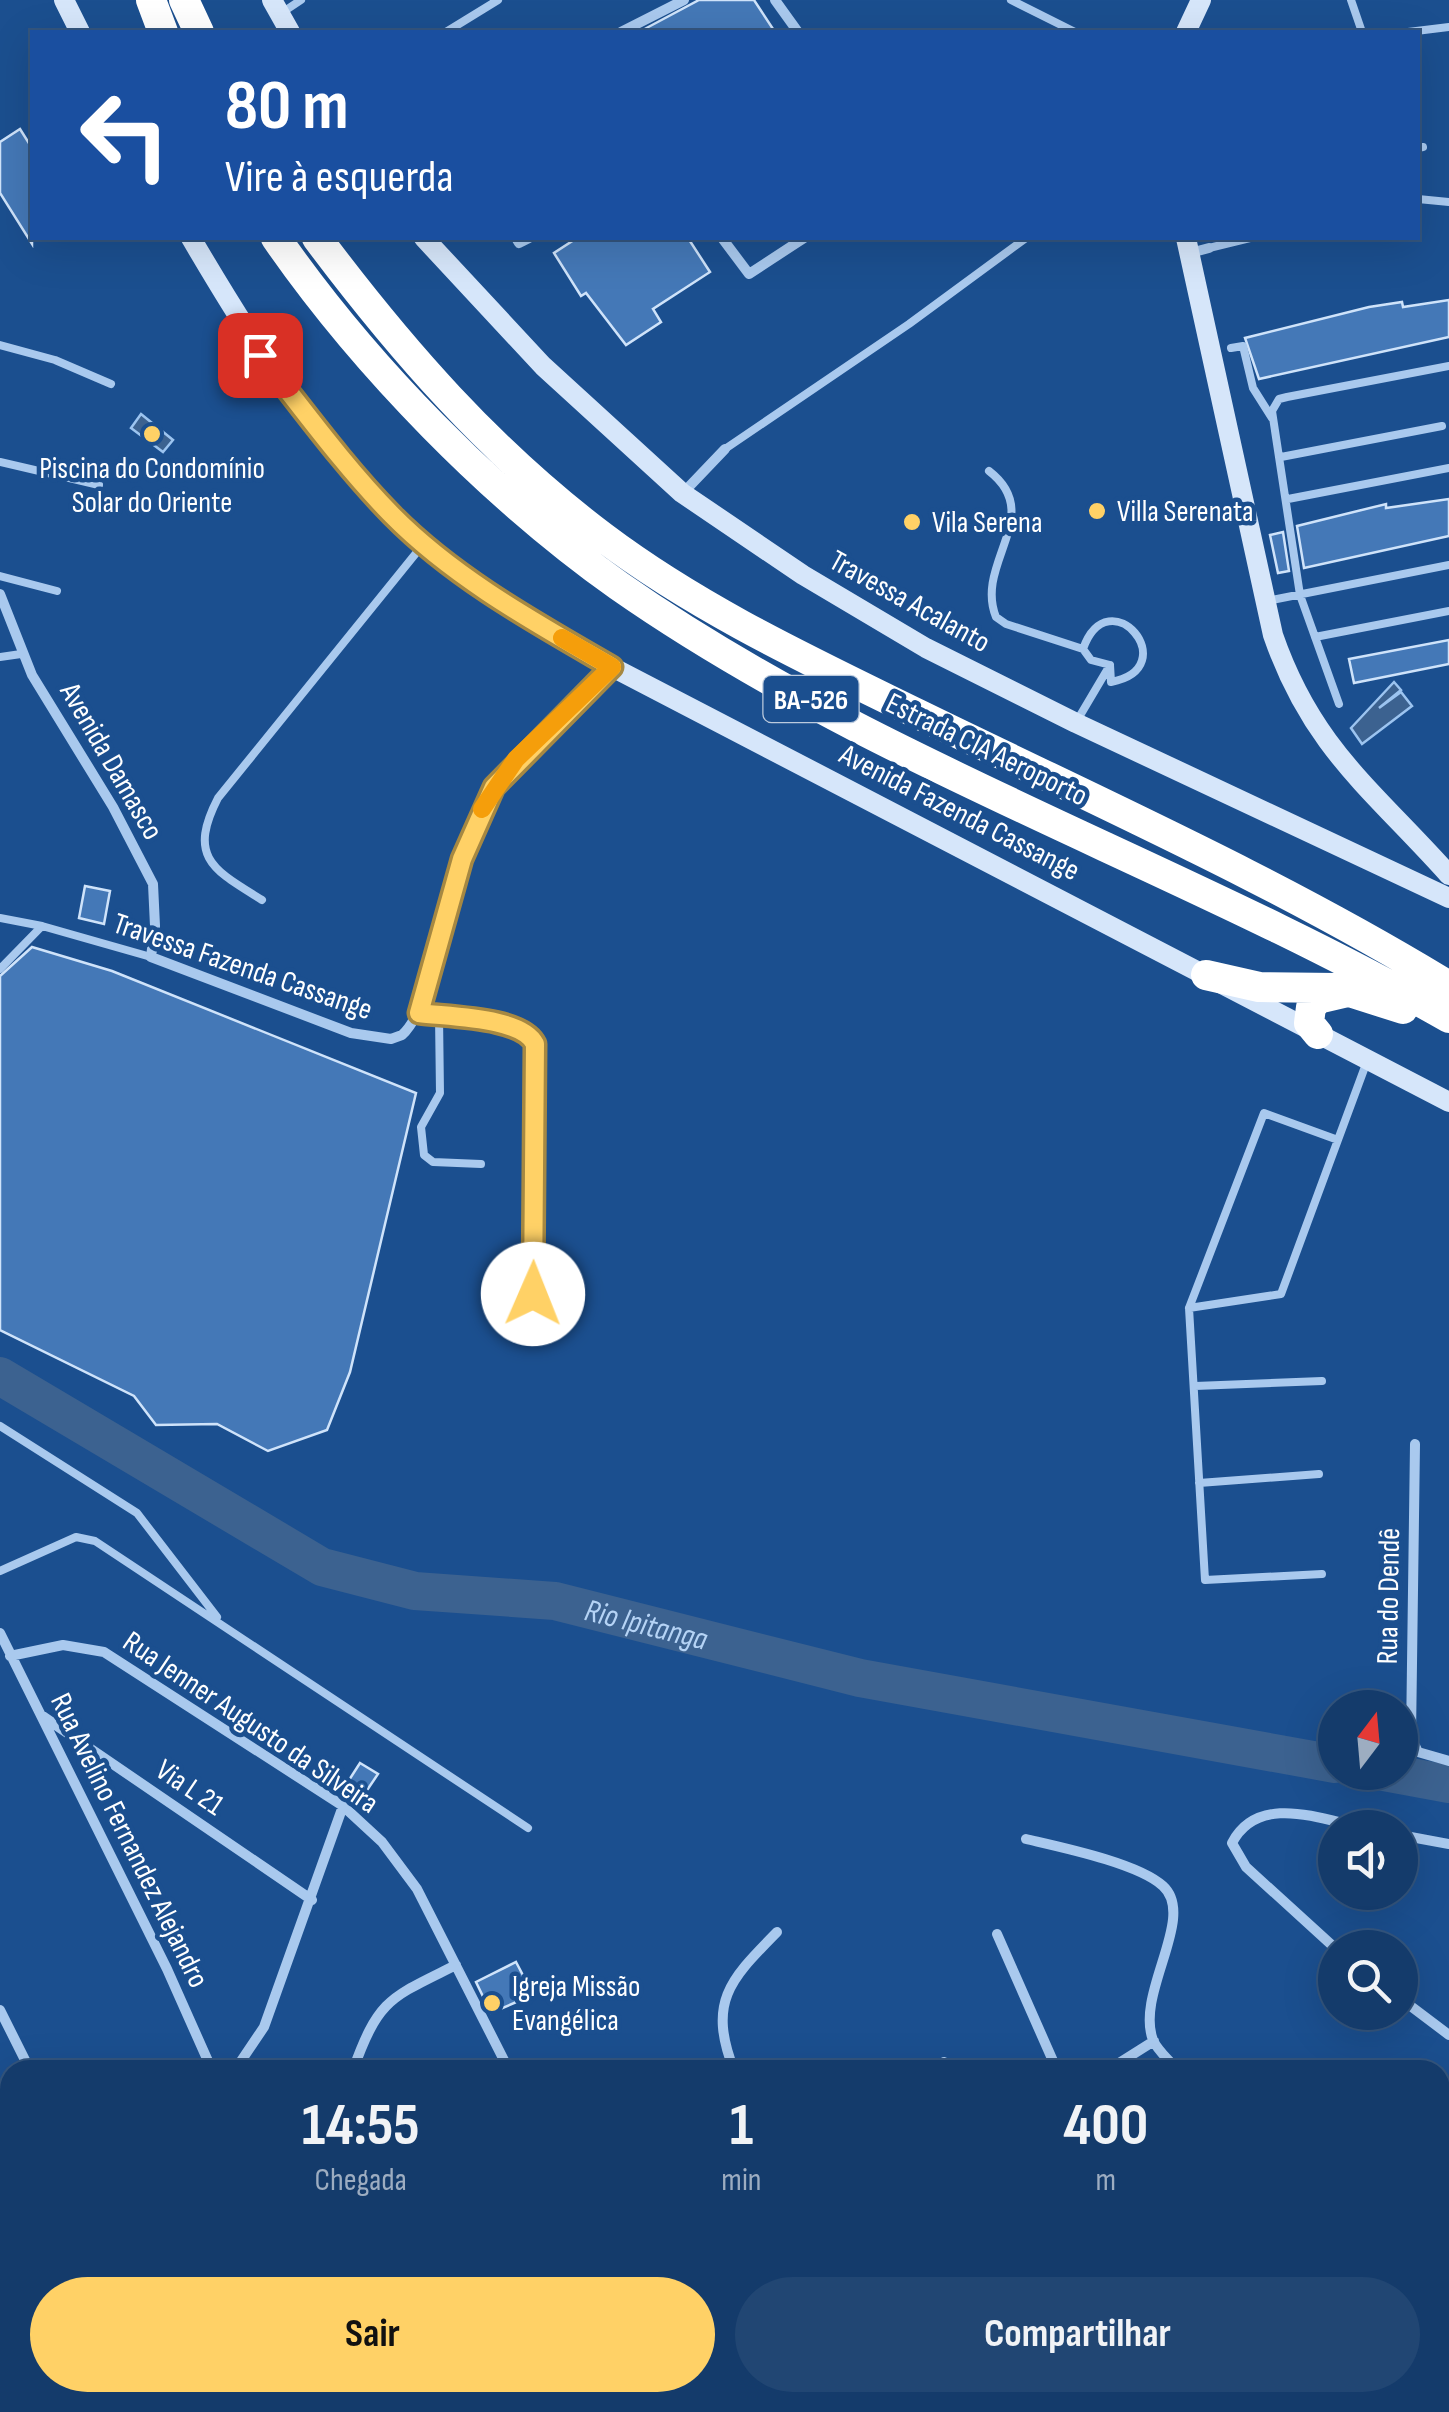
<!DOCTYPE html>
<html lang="pt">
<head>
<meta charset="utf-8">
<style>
  body { margin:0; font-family:"Sofia Sans Condensed",sans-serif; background:#214673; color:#f1f3f6; height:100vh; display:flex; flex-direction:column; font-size:38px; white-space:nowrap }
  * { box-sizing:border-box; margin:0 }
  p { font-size:32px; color:#9dadc1 }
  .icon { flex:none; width:55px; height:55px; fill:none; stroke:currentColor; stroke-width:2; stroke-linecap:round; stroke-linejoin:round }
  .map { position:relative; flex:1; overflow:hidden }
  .drawer { position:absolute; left:0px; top:2060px; width:1450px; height:352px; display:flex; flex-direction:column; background:#143b6b; border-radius:30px 30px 0 0; box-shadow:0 10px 40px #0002,0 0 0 2px #33557e }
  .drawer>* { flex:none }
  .banner { position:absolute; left:30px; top:30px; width:1390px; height:210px; border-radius:0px; box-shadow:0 10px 40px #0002,0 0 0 2px #33557e; background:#1a4fa0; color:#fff; overflow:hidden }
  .needle { width:65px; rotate:16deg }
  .controls { position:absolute; left:1318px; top:1690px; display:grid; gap:20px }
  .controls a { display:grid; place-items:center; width:100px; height:100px; border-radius:50%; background:#143b6b; box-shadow:0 10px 40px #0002,0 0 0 2px #33557e; font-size:50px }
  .pin { position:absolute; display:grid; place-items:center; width:85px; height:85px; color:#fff; margin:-42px; border-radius:20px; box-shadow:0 5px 15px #0006 }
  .me { position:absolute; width:110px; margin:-55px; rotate:1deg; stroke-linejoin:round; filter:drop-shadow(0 0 8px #0008) }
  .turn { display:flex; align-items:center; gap:35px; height:210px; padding:0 30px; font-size:45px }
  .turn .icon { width:130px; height:130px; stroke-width:2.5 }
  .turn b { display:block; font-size:70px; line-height:85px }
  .eta { display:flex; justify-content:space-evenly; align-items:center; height:170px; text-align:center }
  .eta b { font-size:60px; font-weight:700; line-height:70px }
  .cta { display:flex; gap:20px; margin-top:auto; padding:20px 30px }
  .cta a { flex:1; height:115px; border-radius:60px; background:#ffd166; color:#111; font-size:40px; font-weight:700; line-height:115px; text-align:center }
  .cta a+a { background:#214673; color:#f1f3f6 }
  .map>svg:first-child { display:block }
  .water { fill:#3c6290; stroke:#9cc4f0; stroke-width:2.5 }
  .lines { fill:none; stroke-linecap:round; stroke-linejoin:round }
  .river { stroke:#3c6290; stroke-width:38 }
  .building { fill:#4478b7; stroke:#cfe3fa; stroke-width:2.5 }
  .path { stroke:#a9c9ee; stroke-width:4; stroke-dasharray:5 8; stroke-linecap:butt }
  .lane { stroke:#a9c9ee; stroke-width:8 }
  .street { stroke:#a9c9ee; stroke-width:10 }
  .secondary { stroke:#d6e6fa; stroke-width:20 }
  .highway { stroke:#fff; stroke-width:30 }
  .route-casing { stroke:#a68842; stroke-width:25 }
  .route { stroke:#ffd166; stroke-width:18 }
  .slow { stroke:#f59e0b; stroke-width:18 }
  .poi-dot { fill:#ffd166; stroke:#1b4f8f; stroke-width:4 }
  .labels { text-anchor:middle; stroke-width:9; stroke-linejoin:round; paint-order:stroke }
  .shield { fill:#1b4f8f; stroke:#bbcadd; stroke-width:2.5 }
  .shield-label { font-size:28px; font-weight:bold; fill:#fff }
  .poi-label { font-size:30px; fill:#fff; stroke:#1b4f8f; text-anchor:start }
  .street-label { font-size:30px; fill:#fff; stroke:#1b4f8f }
  .water-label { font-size:32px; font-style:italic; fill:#b5d3f5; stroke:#1b4f8f }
</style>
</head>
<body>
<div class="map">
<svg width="1449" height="2412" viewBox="0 0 1449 2412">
  <rect width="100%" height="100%" fill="#1b4f8f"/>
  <path class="water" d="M141,414l32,26 -10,12 -32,-24z
    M1394,682l7,8 -22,18 22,-16 11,14 -50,38 -11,-16z"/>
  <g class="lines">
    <g class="river">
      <path id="s1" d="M0,1376l322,191 93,24 140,10 305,77 475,86"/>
      <path d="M1384,1772l65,12"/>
    </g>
  </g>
  <path class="building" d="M699,0h55l21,32h-136z
    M20,129l12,19v96l-32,-51v-51z
    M577,238h111l22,34 -57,37 8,13 -35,23 -40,-52 -5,3 -27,-43z
    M1449,300v37l-190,42 -14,-41 124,-31 33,-5 1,5z
    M1449,499v37l-145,32 -7,-42 89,-22v4z
    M1283,532l6,39 -11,2 -8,-38z
    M1449,640v24l-95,19 -5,-24z
    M85,886l25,5 -6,33 -25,-6z
    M32,947l80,24 304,122 -66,279 -23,58 -59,21 -51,-27 -61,1 -22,-29 -134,-66v-354z
    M360,1763l18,11 -19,28 -17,-11z
    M516,1962l10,19 -11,6 6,13 -30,13 -15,-31z"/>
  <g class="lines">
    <path class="path" d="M1075,2402l7,10"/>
    <path class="lane" d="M1011,0l64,32
      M1351,0l11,32
      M280,14l21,-14
      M446,32l52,-32
      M1408,32l41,-5
      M1418,148l5,-1
      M1418,199l31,3
      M1209,248l41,-10
      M0,345l55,15 56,24
      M1231,348l12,-2 10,42 19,30
      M725,449l184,-125 117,-86
      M1281,457l161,-31
      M0,462l99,23
      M989,471c57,44 -15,92 7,146l10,7 77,25 8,11 19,5 -32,54
      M1288,499l161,-31
      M0,576l57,15
      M1267,601l182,-36
      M1315,637l134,-26
      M1083,649c26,-73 103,19 28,33l-1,-17
      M0,657l21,-3
      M1339,704l-39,-109 -28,-184 7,-12 8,-2 162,-31
      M262,900c-48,-30 -75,-42 -44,-102l203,-251
      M0,918l42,8 -42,43
      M42,926l109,31
      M419,1013c30,4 103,4 116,31l-2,250
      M439,1016l1,77 -19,34 3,28 9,7 48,2
      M1189,1308l75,-195 74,27
      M1195,1386l127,-5
      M0,1426l137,87 80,104
      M1199,1483l120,-9
      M0,1571l76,-34 19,4 433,287
      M1322,1574l-117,6 -16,-272 92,-14 85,-230"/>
    <path class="street" d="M775,0l23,32
      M621,32l63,-32
      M516,238l3,5 10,-5
      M722,238l27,36 55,-36
      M1190,253l19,-5
      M683,493l42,-44
      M0,594l32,81 81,132 40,77 2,42 -4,31 200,76 40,6 11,-4c34,-30 52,-165 74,-215 27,-62 88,-107 136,-153
      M1415,1444l-4,293 7,15 31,9
      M0,1633l167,336 45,101
      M10,1656l53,-11 41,7 239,154 39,36 35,47 92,181
      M41,1715l271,185
      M1400,1835l49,9
      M1026,1839c34,8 112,24 137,47 34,31 -28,107 -10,154 4,10 17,21 24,30
      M997,1934l60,136
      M1335,1948l-89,-81 -14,-24c26,-50 88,-24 132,-15
      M1400,1998l49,37
      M0,2010l30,60
      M944,2062l6,8
      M235,2070l29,-43 79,-221
      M353,2070c26,-72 37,-72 103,-105
      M734,2070c-27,-69 -3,-91 43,-138
      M1108,2070l46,-29
      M1440,2193l9,13
      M1440,2262l9,-8
      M1440,2313l9,6
      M0,2366l10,21
      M18,2402l4,10
      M186,2402l5,10
      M473,2402l6,10
      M671,2402l5,10
      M933,2402l7,10
      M1259,2402l7,10
      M1376,2402l12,10
      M345,2412l3,-10
      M450,2412l3,-10
      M559,2412l4,-10"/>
    <path class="secondary" d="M64,0l16,32
      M272,0l18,32
      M1186,32l15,-32
      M191,238c58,99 119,195 201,277 63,63 144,108 220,152l837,435
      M424,238l119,128 139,127 121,82 123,73 150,75 373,175
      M1186,238l87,397c39,113 100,155 176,240"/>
    <path class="highway" d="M151,0l12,32
      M184,0l15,32
      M276,238c88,127 216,258 343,348 253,177 562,279 830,432
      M317,238c84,112 173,214 286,299 97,73 207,124 315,177 178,87 361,168 531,272
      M1206,975l53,12 78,1 66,21
      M1318,1034l-9,-11 2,-16 7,-8 30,-7"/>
  </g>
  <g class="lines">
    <g class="route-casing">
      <path id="route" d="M260,355c43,54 83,110 132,160 62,63 144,108 220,152l-118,120 -32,72 -43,154c30,4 103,4 116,31l-2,250"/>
    </g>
    <use href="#route" class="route"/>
    <path class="slow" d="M482,809l34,-50 96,-92 -50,-29"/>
  </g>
  <g class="poi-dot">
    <circle cx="152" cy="434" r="10"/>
    <circle cx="1097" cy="511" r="10"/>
    <circle cx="912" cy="522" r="10"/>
    <circle cx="492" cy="2003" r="10"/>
  </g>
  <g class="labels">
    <rect class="shield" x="763.5" y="676" width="95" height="46" rx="8"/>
    <g class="shield-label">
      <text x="811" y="709">BA-526</text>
    </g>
    <g class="poi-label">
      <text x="152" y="478" text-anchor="middle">Piscina do Condomínio<tspan x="152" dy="34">Solar do Oriente</tspan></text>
      <text x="1117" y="521">Villa Serenata</text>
      <text x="932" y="532">Vila Serena</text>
      <text x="512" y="1996">Igreja Missão<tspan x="512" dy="34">Evangélica</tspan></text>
    </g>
    <g class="street-label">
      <text transform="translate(910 601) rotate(29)" y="10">Travessa Acalanto</text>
      <text transform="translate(987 749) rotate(26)" y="10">Estrada CIA Aeroporto</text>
      <text transform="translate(112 761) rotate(60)" y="10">Avenida Damasco</text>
      <text transform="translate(960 812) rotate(27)" y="10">Avenida Fazenda Cassange</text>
      <text transform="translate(243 966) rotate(19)" y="10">Travessa Fazenda Cassange</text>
      <text transform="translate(1388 1596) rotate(-89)" y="10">Rua do Dendê</text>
      <text transform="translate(251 1722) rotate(34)" y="10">Rua Jenner Augusto da Silveira</text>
      <text transform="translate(190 1787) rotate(34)" y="10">Via L 21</text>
      <text transform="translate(130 1840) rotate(64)" y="10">Rua Avelino Fernandez Alejandro</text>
    </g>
    <g class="water-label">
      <text dy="11" stroke="none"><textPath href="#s1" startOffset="705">Rio Ipitanga</textPath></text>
    </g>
  </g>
</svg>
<div class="controls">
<a><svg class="needle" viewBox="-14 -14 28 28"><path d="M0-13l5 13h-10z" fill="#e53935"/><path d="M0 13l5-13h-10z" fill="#9dadc1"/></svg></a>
<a><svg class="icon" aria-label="sound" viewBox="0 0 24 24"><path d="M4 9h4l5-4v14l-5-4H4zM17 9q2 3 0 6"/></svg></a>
<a><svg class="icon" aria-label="search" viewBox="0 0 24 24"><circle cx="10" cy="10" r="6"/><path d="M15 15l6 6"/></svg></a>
</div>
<div class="pin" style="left:260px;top:355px;background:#d93025"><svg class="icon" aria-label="arrive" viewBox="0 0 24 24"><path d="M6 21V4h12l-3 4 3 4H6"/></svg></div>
<svg class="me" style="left:533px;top:1294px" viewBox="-20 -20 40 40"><circle r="19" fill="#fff"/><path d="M0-13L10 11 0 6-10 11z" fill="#ffd166"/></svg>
<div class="banner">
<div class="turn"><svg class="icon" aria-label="left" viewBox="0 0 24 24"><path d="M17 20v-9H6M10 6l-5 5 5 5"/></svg><div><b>80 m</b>Vire à esquerda</div></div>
</div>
<section class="drawer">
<div class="eta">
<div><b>14:55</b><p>Chegada</p></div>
<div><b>1</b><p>min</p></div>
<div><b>400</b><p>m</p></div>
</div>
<div class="cta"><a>Sair</a><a>Compartilhar</a></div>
</section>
</div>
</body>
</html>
